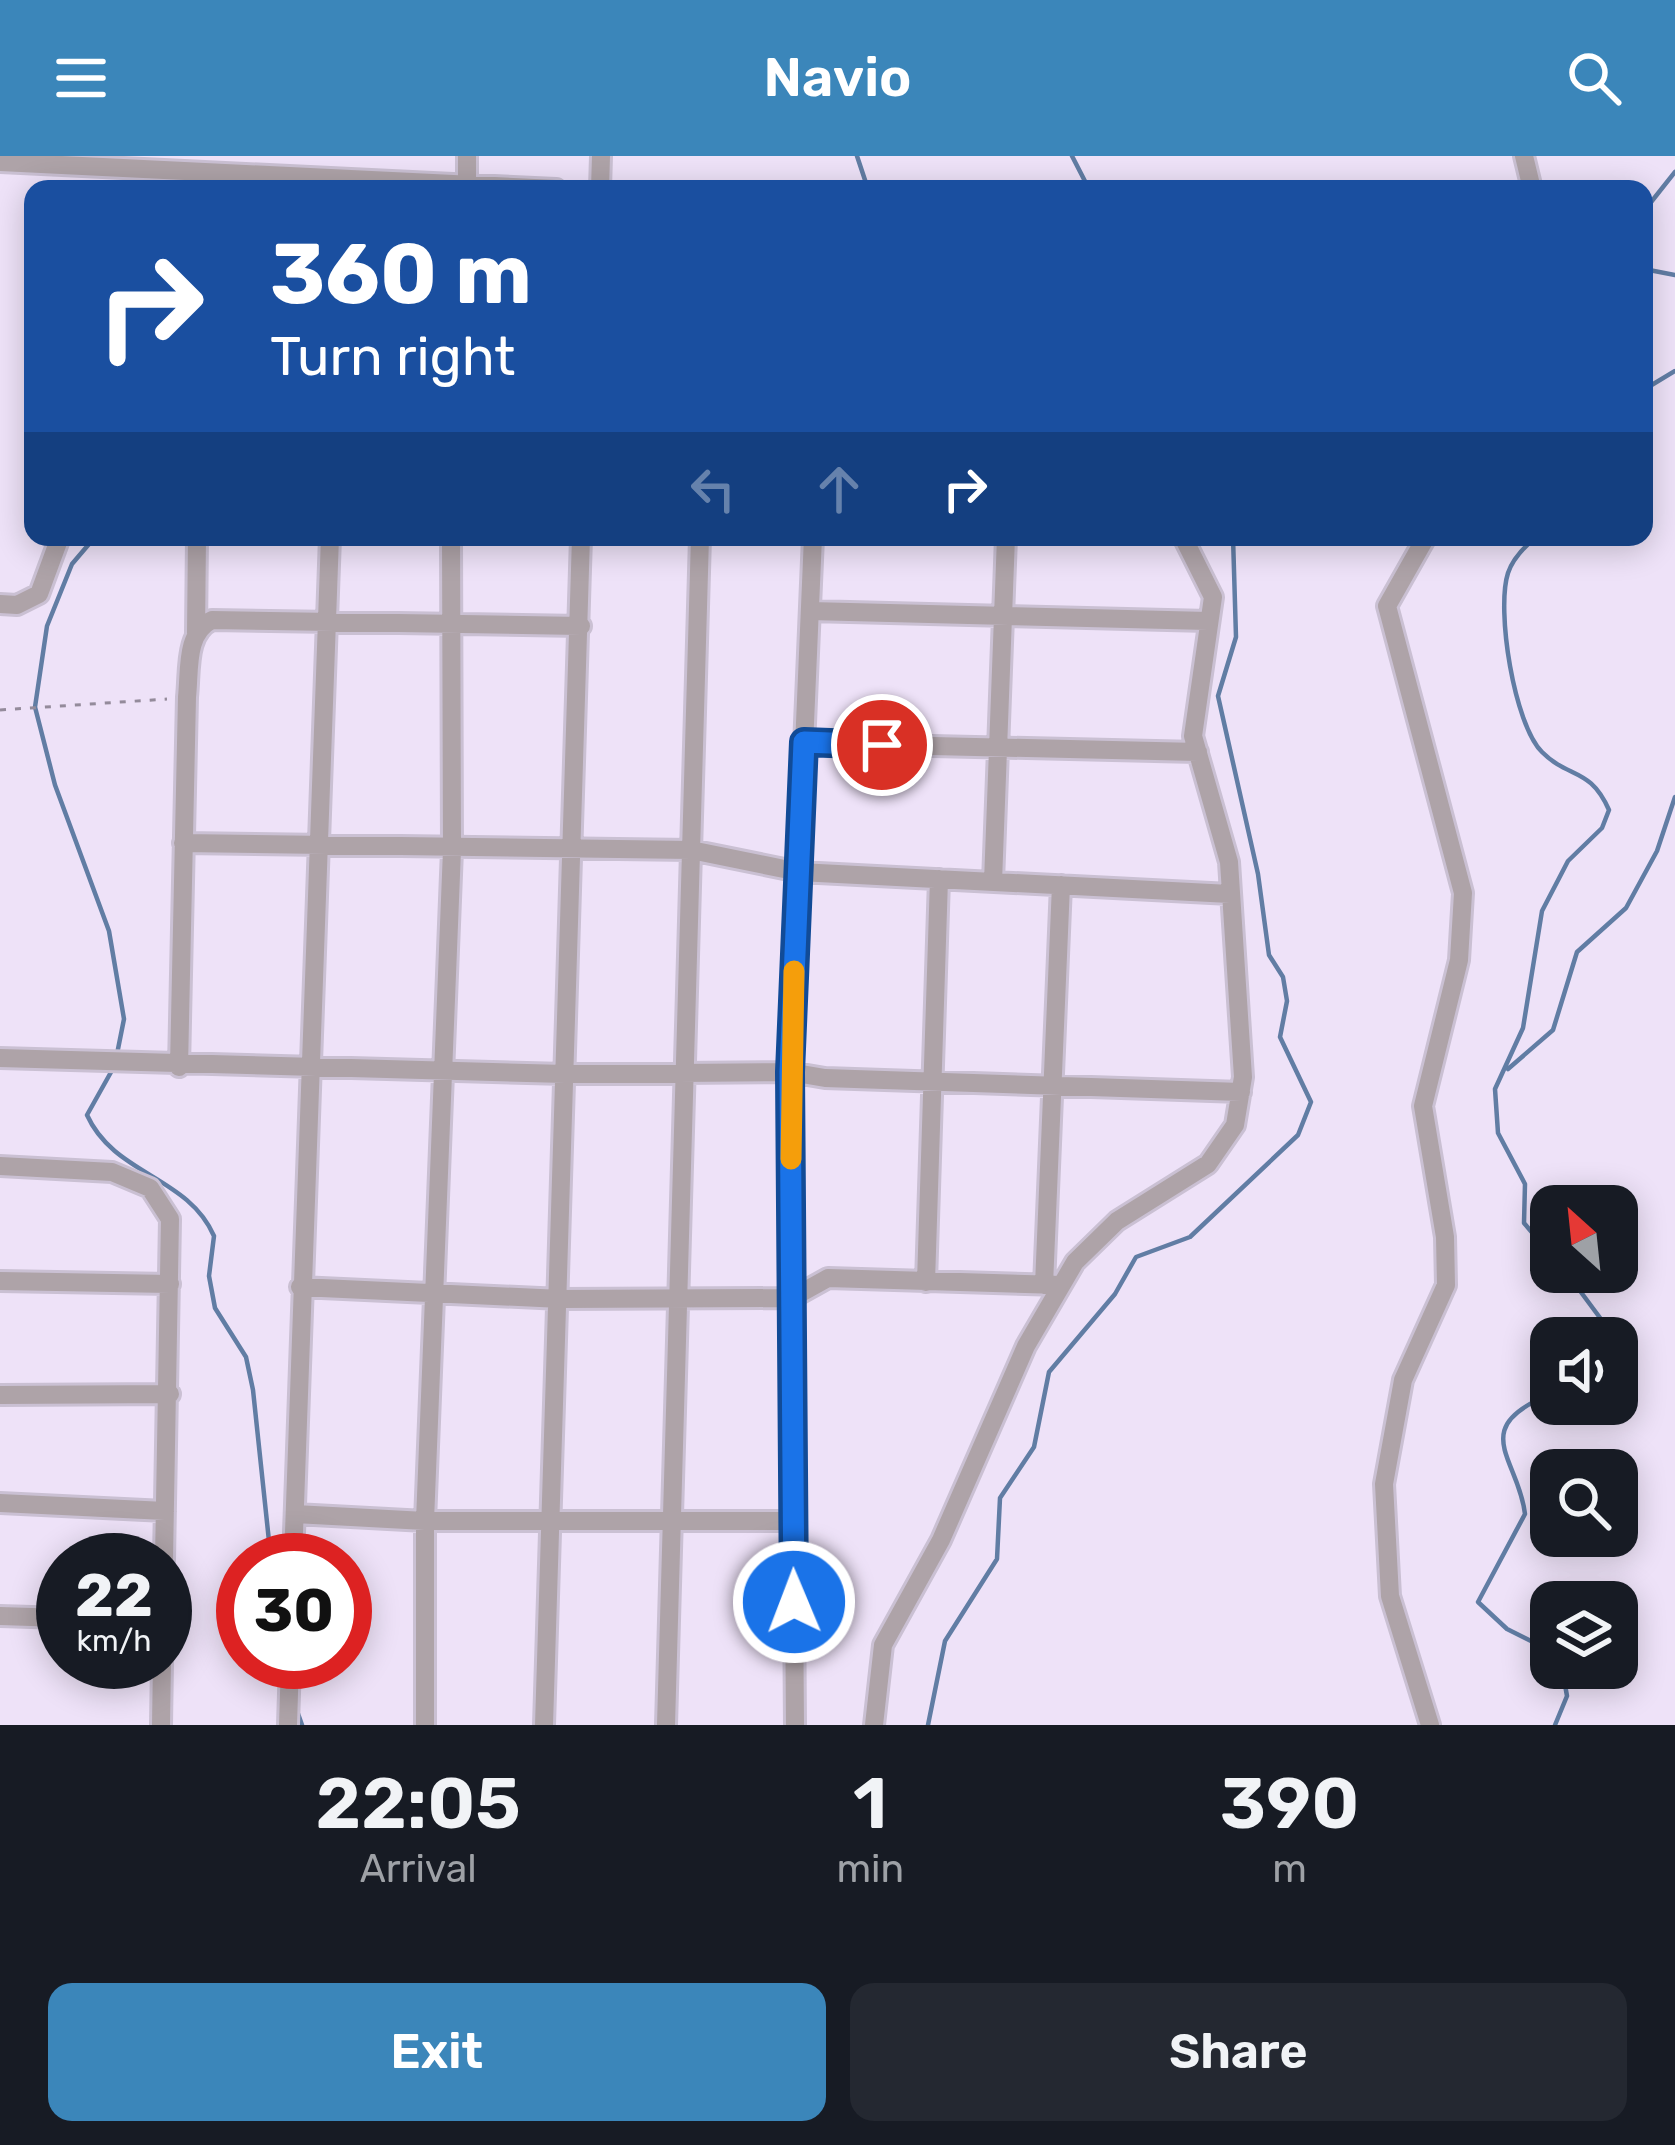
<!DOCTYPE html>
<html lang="en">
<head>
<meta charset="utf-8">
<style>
  body { margin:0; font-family:Rubik,sans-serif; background:#242831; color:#f1f3f6; height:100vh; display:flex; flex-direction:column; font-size:45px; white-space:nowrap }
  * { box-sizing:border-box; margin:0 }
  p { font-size:39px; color:#9ea1a6 }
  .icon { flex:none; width:66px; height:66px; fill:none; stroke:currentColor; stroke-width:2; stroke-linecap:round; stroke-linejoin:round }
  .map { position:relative; height:1569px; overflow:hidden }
  .details { display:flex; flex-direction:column; background:#171b24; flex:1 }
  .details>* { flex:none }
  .banner { position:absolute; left:24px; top:24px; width:1629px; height:366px; border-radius:24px; box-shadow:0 6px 30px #0003; background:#1a4fa0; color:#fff; overflow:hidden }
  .needle { width:78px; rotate:333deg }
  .buttons { position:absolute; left:1530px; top:1029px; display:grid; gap:24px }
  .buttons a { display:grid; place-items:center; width:108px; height:108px; border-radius:24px; background:#171b24; box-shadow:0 6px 30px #0003; font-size:60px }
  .speed { position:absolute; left:36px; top:1377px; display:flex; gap:24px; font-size:60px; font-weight:700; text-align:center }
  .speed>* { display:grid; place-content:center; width:156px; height:156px; border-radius:50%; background:#171b24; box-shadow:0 6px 30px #0003; line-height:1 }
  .speed small { font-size:30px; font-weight:400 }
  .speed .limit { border:18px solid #d22; background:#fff; color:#111 }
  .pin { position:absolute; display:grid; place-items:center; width:102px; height:102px; color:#fff; margin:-51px; border:6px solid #fff; border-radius:50%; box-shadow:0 3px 12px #0007 }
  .me { position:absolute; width:132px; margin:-66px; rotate:359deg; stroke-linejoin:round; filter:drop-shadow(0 0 9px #0008) }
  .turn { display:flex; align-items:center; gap:42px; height:252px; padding:0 48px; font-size:54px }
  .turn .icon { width:156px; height:156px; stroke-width:2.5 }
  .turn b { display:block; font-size:84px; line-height:102px }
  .lanes { display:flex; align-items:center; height:114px; padding:0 48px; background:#0003; justify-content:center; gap:60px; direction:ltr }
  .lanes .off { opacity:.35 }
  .eta { display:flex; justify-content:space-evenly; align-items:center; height:204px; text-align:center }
  .eta b { font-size:72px; font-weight:600; line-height:84px }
  .primary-button { display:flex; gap:24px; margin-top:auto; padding:24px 48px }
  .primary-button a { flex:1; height:138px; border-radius:24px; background:#3b86ba; color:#fff; font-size:48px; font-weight:600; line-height:138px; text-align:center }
  .primary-button a+a { background:#242831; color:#f1f3f6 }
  header { display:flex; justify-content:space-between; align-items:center; height:156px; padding:0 48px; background:#3b86ba; color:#fff; font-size:54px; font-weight:600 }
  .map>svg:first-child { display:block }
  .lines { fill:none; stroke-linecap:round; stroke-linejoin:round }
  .stream { stroke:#617da4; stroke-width:4.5 }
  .street-casing { stroke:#cac0d3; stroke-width:24 }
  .path { stroke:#948b9b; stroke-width:3; stroke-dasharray:6 9; stroke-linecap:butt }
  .street { stroke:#aea3a8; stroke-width:18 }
  .route-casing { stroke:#114b97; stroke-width:30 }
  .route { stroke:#1a73e8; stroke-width:21 }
  .slow { stroke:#f59e0b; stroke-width:21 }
</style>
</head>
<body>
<header><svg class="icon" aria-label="menu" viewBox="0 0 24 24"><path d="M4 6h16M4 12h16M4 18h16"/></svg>Navio<svg class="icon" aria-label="search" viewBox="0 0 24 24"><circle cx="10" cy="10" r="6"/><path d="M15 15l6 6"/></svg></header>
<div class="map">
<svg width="1675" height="1569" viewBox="0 0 1675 1569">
  <rect width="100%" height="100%" fill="#eee2f8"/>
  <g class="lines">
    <path class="stream" d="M857,0l11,33
      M1072,0l17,33
      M164,22l5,11
      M1644,55l31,-39
      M1644,113l31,6
      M1644,242l6,-12 25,-15
      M95,381l-23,27 -25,62 -12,81 20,78 54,146 15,88 -7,35
      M1536,381c-12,10 -23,21 -28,36 -12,37 6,151 34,179 27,27 48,15 67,58l-7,18 -34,33 -26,50 -19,117 -28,61 3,44 27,51 -1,39 27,32
      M115,909l-28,50c27,60 101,61 127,121l-5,40 6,32 31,49 7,33 18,170
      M1508,913l45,-39 24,-78 49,-44 31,-57 18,-54
      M1566,1116l49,66
      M1551,1238c-85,34 -32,65 -26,120l-47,88 29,27 44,22
      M296,1552l6,17
      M928,1569l17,-84 52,-82 3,-61 34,-51 15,-75 66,-78 21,-37 54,-20 108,-102 13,-33 -31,-65 7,-36 -4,-24 -14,-22 -11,-81 -40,-178 18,-59 -3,-100
      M1555,1569l12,-29 -5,-28"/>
    <g class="street-casing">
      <path id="street" d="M1524,0l8,33
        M0,6l556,27
        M467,33v-33
        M600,33l1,-33
        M1426,381l-39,69 76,287 -4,67 -36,146 22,131 1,48 -43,95 -19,104 6,112 40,129
        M0,448l17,1 22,-11 21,-57
        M810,455l398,10
        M196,477l1,-96
        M804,587l394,9
        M183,687l508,7 108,22 431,22
        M993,726l13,-345
        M0,902l565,16 225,-2 35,6 416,14
        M179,911l8,-370c3,-27 -2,-64 25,-77l369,6
        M0,1010l112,6 38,16 20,31 -6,341
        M0,1125l170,3
        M926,1126l13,-403
        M1044,1129l17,-400
        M300,1131l261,12 231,-1 36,-20 233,7
        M0,1239l170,-1
        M0,1347l165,8
        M295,1358l130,7h369
        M293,1404l37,-1023
        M0,1460l63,2
        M161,1569l1,-63
        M288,1569l2,-63
        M425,1569v-204l27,-671 -1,-313
        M544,1569l37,-1188
        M666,1569l34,-1188
        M795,1569l-5,-653 23,-535
        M874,1569l9,-80 58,-105 85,-194 49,-84 42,-41 91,-57 27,-39 8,-48 -14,-215 -36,-126 20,-139 -30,-60"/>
    </g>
    <path class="path" d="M0,554l167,-11"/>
    <use href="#street" class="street"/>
  </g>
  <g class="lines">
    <g class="route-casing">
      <path id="route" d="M794,1446l-4,-530 14,-330 78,3"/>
    </g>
    <use href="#route" class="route"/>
    <path class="slow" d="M791,1003l3,-188"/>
  </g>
</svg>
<div class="buttons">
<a><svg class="needle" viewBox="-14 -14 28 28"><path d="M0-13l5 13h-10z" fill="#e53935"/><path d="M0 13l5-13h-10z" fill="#9ea1a6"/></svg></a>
<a><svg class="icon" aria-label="sound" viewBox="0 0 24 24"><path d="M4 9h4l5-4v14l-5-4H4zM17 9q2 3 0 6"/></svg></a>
<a><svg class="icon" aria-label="search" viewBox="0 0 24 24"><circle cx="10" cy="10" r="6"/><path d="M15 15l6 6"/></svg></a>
<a><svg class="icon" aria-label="layers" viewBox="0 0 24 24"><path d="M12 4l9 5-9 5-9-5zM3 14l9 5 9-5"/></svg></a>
</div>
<div class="speed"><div>22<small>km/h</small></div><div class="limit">30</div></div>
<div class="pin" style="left:882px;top:589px;background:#d93025"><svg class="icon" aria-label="arrive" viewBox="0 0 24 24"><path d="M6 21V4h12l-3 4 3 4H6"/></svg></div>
<svg class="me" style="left:794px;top:1446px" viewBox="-20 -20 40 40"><circle r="17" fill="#1a73e8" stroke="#fff" stroke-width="3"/><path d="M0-11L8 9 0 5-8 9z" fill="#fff"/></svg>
<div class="banner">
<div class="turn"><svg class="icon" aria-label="right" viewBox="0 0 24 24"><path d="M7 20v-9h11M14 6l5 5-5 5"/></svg><div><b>360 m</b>Turn right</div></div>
<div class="lanes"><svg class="icon off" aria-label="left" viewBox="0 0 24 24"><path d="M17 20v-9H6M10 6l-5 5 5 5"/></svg><svg class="icon off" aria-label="ahead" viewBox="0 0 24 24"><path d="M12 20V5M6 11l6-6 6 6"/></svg><svg class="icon" aria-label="right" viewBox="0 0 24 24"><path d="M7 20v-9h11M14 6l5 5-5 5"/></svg></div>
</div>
</div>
<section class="details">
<div class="eta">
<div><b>22:05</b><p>Arrival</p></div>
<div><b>1</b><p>min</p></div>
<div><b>390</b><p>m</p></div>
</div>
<div class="primary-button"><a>Exit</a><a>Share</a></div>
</section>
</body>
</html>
